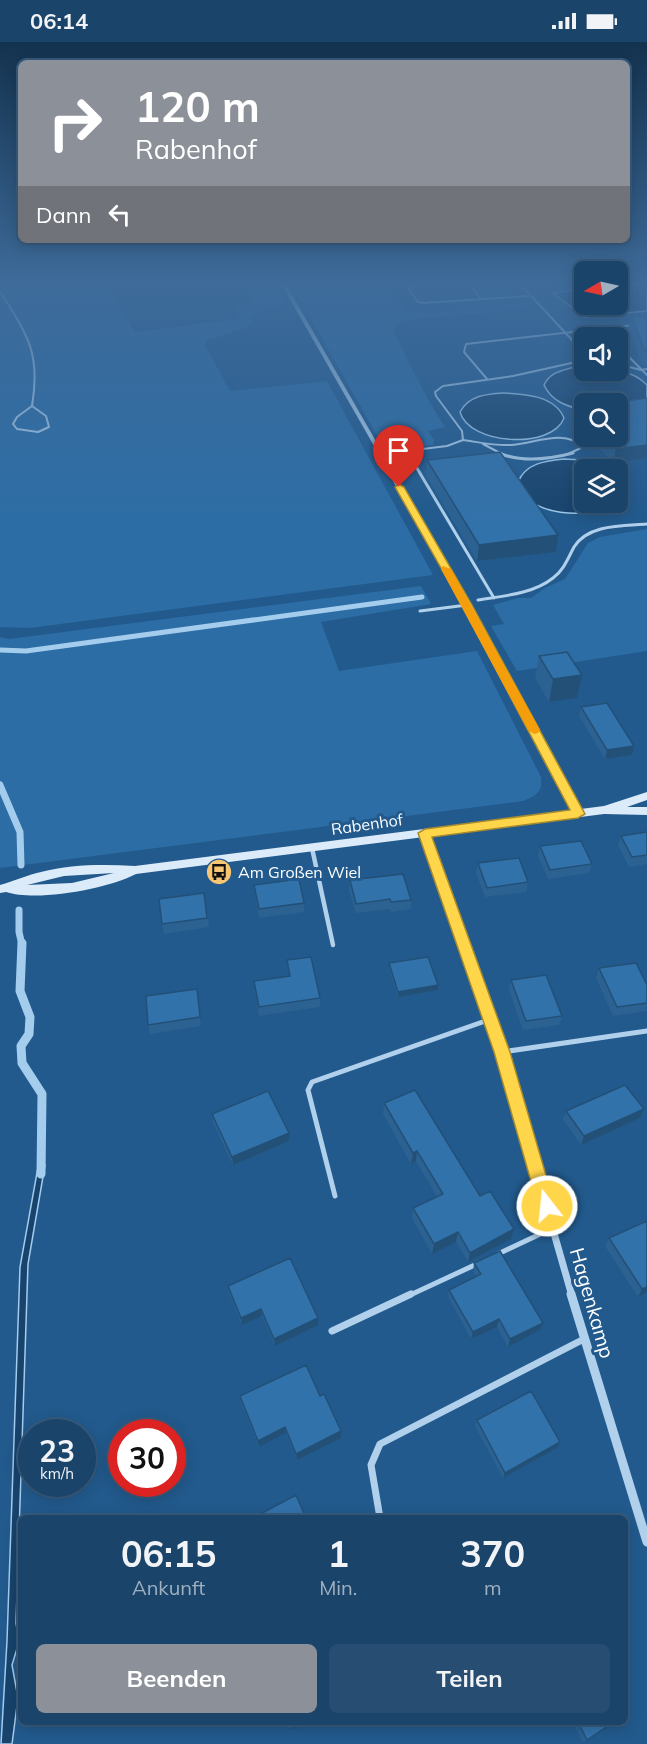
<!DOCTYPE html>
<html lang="de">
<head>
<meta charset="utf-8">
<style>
  body { margin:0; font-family:Mulish,sans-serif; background:#274e72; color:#f1f3f6; height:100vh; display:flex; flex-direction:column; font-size:22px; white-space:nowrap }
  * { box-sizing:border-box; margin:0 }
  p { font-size:20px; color:#9fb0c1 }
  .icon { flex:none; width:33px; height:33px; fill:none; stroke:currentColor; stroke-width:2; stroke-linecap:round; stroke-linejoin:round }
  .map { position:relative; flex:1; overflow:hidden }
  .panel { position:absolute; left:18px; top:1473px; width:610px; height:210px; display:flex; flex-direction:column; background:#1a446a; border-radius:9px; box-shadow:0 3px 15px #0003,0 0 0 2px #385c7e }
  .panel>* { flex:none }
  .banner { position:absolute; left:18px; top:18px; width:612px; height:183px; border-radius:9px; box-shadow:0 3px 15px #0003,0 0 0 2px #385c7e; background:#8c9099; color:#fff; overflow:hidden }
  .needle { width:39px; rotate:261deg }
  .controls { position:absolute; left:574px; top:219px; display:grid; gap:12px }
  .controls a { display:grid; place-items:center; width:54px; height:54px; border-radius:9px; background:#1a446a; box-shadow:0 3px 15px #0003,0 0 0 2px #385c7e; font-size:30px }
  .speed { position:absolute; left:18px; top:1377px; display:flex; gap:12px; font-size:30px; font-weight:700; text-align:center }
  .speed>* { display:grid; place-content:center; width:78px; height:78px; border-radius:50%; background:#1a446a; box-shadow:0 3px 15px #0003,0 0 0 2px #385c7e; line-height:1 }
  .speed small { font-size:15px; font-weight:400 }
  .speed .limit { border:9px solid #d22; background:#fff; color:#111 }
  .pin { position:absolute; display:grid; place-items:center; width:51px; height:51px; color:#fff; margin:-62px -26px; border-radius:50% 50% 50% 0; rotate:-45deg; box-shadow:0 0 6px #0007 }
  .pin .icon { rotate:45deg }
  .me { position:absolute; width:66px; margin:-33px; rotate:344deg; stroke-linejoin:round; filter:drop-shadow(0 0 4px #0008) }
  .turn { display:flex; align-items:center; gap:21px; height:126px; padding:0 18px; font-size:27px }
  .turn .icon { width:78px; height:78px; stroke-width:2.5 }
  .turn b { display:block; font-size:42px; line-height:51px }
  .then { display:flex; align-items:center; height:57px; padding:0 18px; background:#0003; gap:12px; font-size:22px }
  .eta { display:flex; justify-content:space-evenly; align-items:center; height:102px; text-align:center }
  .eta b { font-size:36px; font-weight:700; line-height:42px }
  .button { display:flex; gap:12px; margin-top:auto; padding:12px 18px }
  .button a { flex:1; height:69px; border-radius:9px; background:#8c9099; color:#fff; font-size:24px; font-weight:700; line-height:69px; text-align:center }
  .button a+a { background:#274e72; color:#f1f3f6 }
  .status { display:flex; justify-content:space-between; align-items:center; height:42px; padding:0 30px; background:#1a446a; direction:ltr }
  .status svg { height:16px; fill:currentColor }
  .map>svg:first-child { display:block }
  .green { fill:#2c6da5 }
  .water { fill:#17436c; stroke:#a4cced; stroke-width:1.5 }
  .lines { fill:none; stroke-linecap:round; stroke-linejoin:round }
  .stream-far2 { stroke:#a4cced; stroke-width:5 }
  .stream-far1 { stroke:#a4cced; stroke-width:7 }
  .stream { stroke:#a4cced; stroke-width:9 }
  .lane-far4 { stroke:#b0d0eb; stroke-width:2 }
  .lane-far3 { stroke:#b0d0eb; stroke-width:3 }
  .lane-far2 { stroke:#b0d0eb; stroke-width:4.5 }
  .lane-far1 { stroke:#b0d0eb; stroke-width:5 }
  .lane { stroke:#b0d0eb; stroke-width:7 }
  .street-far4 { stroke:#b0d0eb; stroke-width:4 }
  .street-far3 { stroke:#b0d0eb; stroke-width:4.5 }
  .street-far2 { stroke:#b0d0eb; stroke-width:5 }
  .street-far1 { stroke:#b0d0eb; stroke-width:7 }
  .street { stroke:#b0d0eb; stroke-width:9 }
  .secondary { fill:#dcebf9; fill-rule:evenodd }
  .wall { fill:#2b6292 }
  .shaded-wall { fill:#235077 }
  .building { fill:#3272aa; stroke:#235077; stroke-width:1.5 }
  .route { fill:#ffd54a; stroke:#a68a30; stroke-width:1.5 }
  .slow { fill:#f59e0b }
  .labels { text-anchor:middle; stroke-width:6; stroke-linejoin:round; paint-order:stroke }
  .street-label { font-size:16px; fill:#fff; stroke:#225a8d }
  .poi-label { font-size:16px; fill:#fff; stroke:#225a8d; text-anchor:start }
  .near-street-label { font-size:20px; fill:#fff; stroke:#225a8d }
</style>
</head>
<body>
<div class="status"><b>06:14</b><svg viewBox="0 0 49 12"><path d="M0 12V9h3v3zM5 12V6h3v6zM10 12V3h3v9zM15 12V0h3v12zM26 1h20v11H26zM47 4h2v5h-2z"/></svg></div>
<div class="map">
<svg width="647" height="1702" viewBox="0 0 647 1702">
  <rect width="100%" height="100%" fill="#225a8d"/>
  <path class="green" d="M21,243h87l27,47 101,-13 4,-5 -4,-7 20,-3 -14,-19h34l9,18 -30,11 -4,3 1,7 -6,4 -39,12 -2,5 25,46 97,-10 106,194 -403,53 -30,-1v-339z
    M292,243h95l19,26 121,-8v6l-111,10 -14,2 -8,5 -1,5c17,33 32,66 52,96l-17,4 6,9 -1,5 -41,5 -8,-2z
    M476,243h35l8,7 -12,3 -23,1z
    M647,487v122l-130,20 -26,-45 13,-2 -11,-19 25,-7h13l14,-10 20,-9 23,-36 12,-6z
    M421,544l10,18 -110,18 18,49 138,-20 64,126c2,14 -4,19 -18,24l-523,67v-231l9,2z"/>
  <path class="water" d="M618,243h29v26l-63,6 -31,-24 32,-4v15h33z
    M574,325h11v3c22,0 45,-3 62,15v16l-62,3v6c-17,-3 -33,-8 -41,-25 6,-13 17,-14 30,-18z
    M504,351c22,1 51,3 60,25 -12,32 -95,27 -104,-6 9,-17 27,-18 44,-19z
    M564,417l19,1 32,9 -30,1v32h33v-31c29,44 -59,53 -87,30 -5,-4 -9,-13 -13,-19 8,-19 27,-21 46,-23z
    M45,1123l-17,99 -12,359 3,19 -7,23 6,33 -6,46h-11l6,-103 13,-374 18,-100z"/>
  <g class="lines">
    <path class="stream-far2" d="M0,608l26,1 396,-54"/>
    <path class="stream-far1" d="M0,743l20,47 1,33
      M19,868v22l3,13"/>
    <path class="stream" d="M22,901l-2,48 10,26 -1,17 -8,12 1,17 20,31 -1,80"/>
    <path class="lane-far4" d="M421,243l-13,3 10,14 6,1 105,-7
      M470,243l11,14
      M521,243l64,69
      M0,249c27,44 41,61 32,115
      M601,286l9,10
      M618,304l29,29
      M618,322l23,6 6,-1
      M487,337l-23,-27 2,-8 168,-19
      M32,364l14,10 3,11 -11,5 -21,-3 -4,-5 4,-7z
      M463,398c15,2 32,6 47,5 24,-1 54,-17 73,2l-15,7
      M483,402l19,10
      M407,409l2,3
      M381,412l66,-8 16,-6 -1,-9 -26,-35 -1,-4 8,-6 70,-10 72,-16"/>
    <path class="lane-far3" d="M408,411l86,145
      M499,411c23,10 51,6 74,0
      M381,412l8,-1
      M478,558c25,-4 55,-6 75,-22 11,-8 15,-20 21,-31 14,-23 49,-21 73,-23
      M420,569l47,-6"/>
    <path class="lane-far2" d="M312,806l21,97"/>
    <path class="lane-far1" d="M502,1010l145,-21
      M335,1154l-27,-106 4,-8 179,-63
      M498,1212l55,-26
      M408,1254l71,-33"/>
    <path class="lane" d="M332,1289l79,-37
      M380,1476l-9,-53 9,-21 204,-105"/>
    <path class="street-far4" d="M284,243l97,169"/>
    <path class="street-far3" d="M380,411l121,217"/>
    <path class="street-far2" d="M501,626l77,146
      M425,791l39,112"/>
    <path class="street-far1" d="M464,901l38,109 70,244"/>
    <path class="street" d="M571,1252l76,248"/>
    <path class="secondary" d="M647,750v8l-20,7h20v8l-43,-1 -468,60c-29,15 -99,28 -130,18l-6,1v-8c14,-4 27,-10 41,-13 30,-8 63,-8 94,-6l469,-60zM114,831l-42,10 -45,2 37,-9z"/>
  </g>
  <path class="wall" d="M631,274l16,3v47l-5,-2 -14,-35z
    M647,356v60l-34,5 -26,-27h31z
    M585,365v27l-12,-12 2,-14z
    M427,418l129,92 -79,9 -51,-85z
    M539,614l43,19 -5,23 -28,4 -14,-24z
    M581,665l51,48 -27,4 -26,-43z
    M647,790v32l-18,3 -11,-22 3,-9z
    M540,804l52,18 -3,9 -41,6 -10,-23z
    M478,821l50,19 -2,10 -41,5 -9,-24z
    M350,838l61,20v9l-20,3 -1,-3 -34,4 -7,-23z
    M254,843l50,18v9l-45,6 -4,-23z
    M204,851l5,34 -45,7 -2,-10z
    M287,918l33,38v9l-61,9 -5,-35 35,-5z
    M389,921l49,22v5l-40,7 -9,-29z
    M599,926l48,17v26l-34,5 -17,-38z
    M511,938l51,36 -3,9 -36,5 -14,-40z
    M197,947l4,37 -51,8 -2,-9z
    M384,1061l130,126 -3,10 -43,23 -12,-20 -24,12 -20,-36 1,-10 24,-11 -21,-36 -5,3 -28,-50z
    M566,1069l74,7 -59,27 -18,-26z
    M212,1072l77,27 -56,24 -20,-42z
    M609,1196l38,54 -9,5 -33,-51z
    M474,1221l69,60 -3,7 -32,17 -11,-20 -26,12 -23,-42 1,-7 27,-13 -3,-6z
    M228,1244l90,32v7l-43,21 -13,-30 -20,9 -13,-32z
    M240,1354h80l21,42 -44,22 -11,-27 -27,14 -18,-44z
    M477,1378l83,22 -3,6 -54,30 -28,-52z
    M572,1680h34l-19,18 -4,2z"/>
  <path class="shaded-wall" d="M647,403v13l-34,5 3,-14z
    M558,493l-2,17 -79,9 2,-16z
    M582,633l-5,23 -28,4 4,-23z
    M634,704l-2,9 -27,4 2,-9z
    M438,943v5l-40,7v-5z
    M644,1067l-4,9 -59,27 3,-9z
    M289,1091v8l-56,24 -1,-8z
    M417,1109l-1,10 -5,3 2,-11z
    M514,1187l-3,10 -43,23 2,-9z
    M458,1190l-2,10 -24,12 2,-10z
    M647,1245v5l-9,5 4,-8z
    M261,1267l1,7 -20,9 -1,-7z
    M318,1276v7l-43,21 -1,-7z
    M499,1277l-2,8 -26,12 2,-7z
    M543,1281l-3,7 -32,17 2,-8z
    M285,1385l1,6 -27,14 -1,-6z
    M341,1389v7l-44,22 -1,-6z
    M560,1400l-3,6 -54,30 2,-5z
    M302,1680h4l-11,7 -1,-2z"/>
  <path class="building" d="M631,274h11l5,3v33l-2,-1z
    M647,356v47l-31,4 -12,-13h14v-32h-12z
    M585,365v11l-10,-10z
    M500,410l58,83 -79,10 -52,-85z
    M567,610l15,23 -29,4 -14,-23z
    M607,661l27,43 -27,4 -26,-43z
    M647,790v23l-15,2 -11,-21z
    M581,799l11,23 -42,6 -10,-24z
    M519,816l9,24 -41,6 -9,-25z
    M403,832l8,26 -20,2 -1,-3 -34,5 -6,-24z
    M299,837l5,24 -45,6 -5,-24z
    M204,851l3,25 -45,6 -3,-25z
    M311,915l9,41 -61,9 -5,-26 36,-5 -3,-16z
    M428,915l10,28 -40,7 -9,-29z
    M636,921l11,22v18l-30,4 -18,-39z
    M546,933l16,41 -36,5 -15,-41z
    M197,947l3,28 -52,8 -2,-29z
    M625,1043l19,24 -60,27 -18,-25z
    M415,1048l65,106 10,-5 24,38 -44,24 -12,-21 -24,12 -21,-36 30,-14 -26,-43 -4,2 -29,-50z
    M268,1049l21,42 -57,24 -20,-43z
    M647,1179v66l-5,2 -33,-51z
    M500,1209l43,72 -33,16 -11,-20 -26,13 -24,-42 32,-16 -7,-11z
    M290,1216l28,60 -44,21 -13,-30 -20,9 -13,-32z
    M306,1323l14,31 4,-2 17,37 -45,23 -11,-27 -27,14 -18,-45z
    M531,1349l29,51 -55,31 -28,-53z
    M296,1453l10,23h-53z
    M522,1472l2,4h-8z
    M293,1680h9l-8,5z
    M578,1680h28l2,4 -21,14z"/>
  <linearGradient id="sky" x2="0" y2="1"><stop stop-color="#13324e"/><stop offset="0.5" stop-color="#3e6b9a"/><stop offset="1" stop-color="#3e6b9a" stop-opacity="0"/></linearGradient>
  <rect width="647" height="482" fill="url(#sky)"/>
  <path class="route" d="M399,442l5,3 68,118 113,209 -7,4 -146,19 78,215 45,154 -2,6 -6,2 -6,-2 -3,-6 -44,-154 -76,-219 7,-4 145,-19 -108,-205 -67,-118z"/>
  <path class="slow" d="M443,524l8,3 89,161 -2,3 -4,1 -6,-4 -87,-161z"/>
  <defs>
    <g id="bus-disc" transform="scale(1.35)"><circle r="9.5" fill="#f8c572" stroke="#225a8d"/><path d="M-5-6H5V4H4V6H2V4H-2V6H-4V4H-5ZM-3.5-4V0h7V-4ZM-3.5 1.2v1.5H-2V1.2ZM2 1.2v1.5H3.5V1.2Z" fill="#111"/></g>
  </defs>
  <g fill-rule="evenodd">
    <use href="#bus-disc" x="219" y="830"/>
  </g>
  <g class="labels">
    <g class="street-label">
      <text transform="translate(367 782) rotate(-8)" y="6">Rabenhof</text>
    </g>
    <g class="poi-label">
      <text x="238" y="836">Am Großen Wiel</text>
    </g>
    <g class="near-street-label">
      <text transform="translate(592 1261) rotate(74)" y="7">Hagenkamp</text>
    </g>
  </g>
</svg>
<div class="controls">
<a><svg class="needle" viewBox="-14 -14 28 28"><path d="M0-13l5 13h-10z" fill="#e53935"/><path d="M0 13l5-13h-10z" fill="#9fb0c1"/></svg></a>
<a><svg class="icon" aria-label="sound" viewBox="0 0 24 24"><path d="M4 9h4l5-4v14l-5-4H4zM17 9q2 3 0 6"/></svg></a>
<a><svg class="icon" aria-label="search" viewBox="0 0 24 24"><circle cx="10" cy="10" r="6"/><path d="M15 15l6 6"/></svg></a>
<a><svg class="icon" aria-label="layers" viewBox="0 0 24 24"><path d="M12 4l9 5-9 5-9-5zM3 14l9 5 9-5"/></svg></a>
</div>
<div class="speed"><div>23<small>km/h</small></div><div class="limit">30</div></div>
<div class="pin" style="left:399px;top:445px;background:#d93025"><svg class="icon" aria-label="arrive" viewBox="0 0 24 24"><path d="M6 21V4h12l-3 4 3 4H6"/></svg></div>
<svg class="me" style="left:547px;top:1164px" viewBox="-20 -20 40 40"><circle r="17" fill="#ffd54a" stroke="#fff" stroke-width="3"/><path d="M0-11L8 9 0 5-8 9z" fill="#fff"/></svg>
<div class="banner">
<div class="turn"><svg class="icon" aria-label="right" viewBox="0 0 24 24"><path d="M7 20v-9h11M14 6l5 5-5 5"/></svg><div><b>120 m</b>Rabenhof</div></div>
<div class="then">Dann<svg class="icon" aria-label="left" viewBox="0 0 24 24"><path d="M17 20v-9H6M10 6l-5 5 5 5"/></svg></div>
</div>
<section class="panel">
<div class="eta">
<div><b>06:15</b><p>Ankunft</p></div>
<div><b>1</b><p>Min.</p></div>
<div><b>370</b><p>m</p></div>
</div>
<div class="button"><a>Beenden</a><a>Teilen</a></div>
</section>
</div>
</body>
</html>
